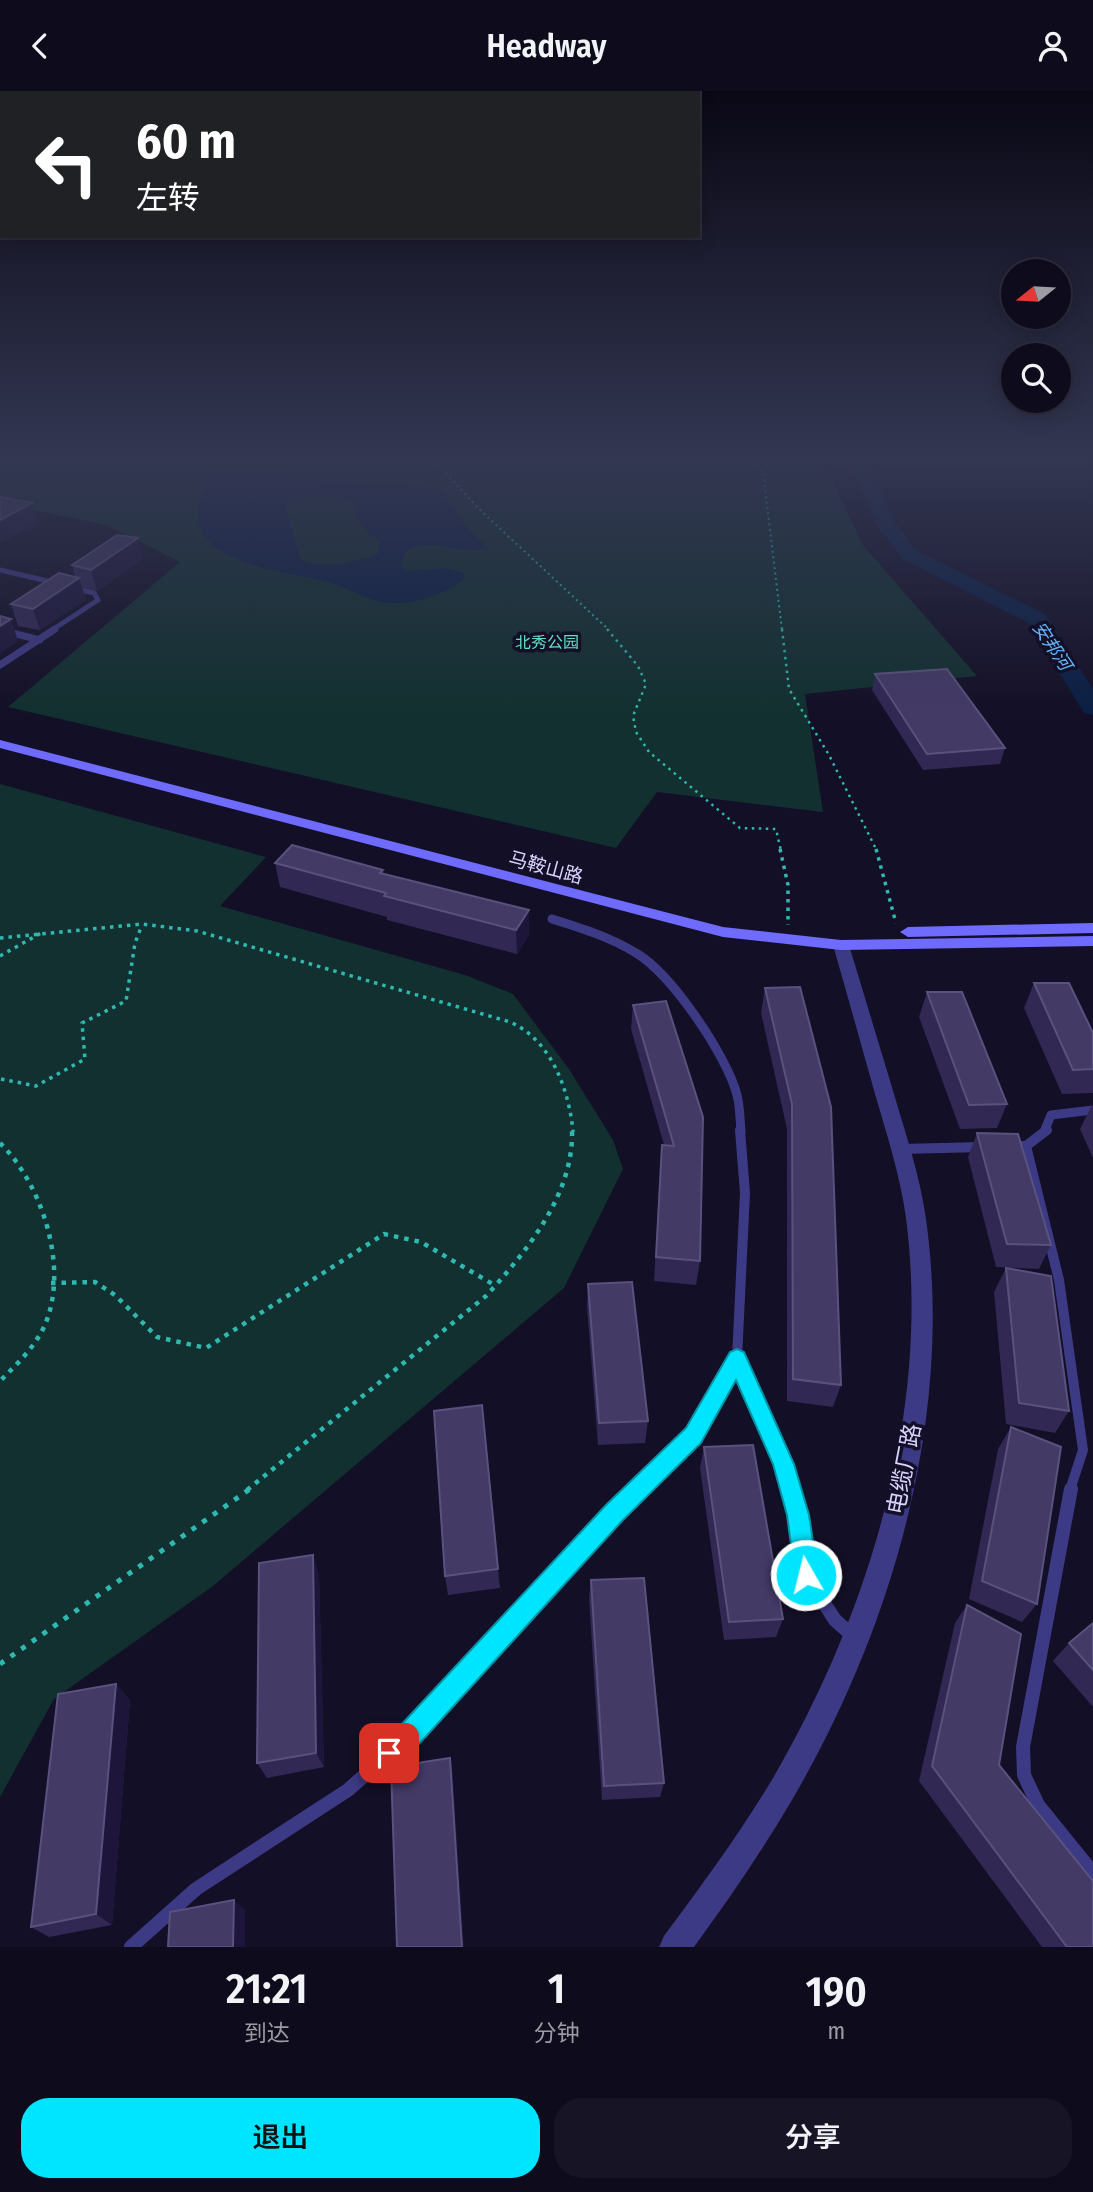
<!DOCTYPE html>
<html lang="zh">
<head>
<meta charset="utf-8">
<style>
  body { margin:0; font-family:"Fira Sans Condensed","Noto Sans SC",sans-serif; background:#171425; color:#f1f3f6; height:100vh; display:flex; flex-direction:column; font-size:26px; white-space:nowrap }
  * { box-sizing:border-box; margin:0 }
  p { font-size:23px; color:#9b9ba3 }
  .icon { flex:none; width:38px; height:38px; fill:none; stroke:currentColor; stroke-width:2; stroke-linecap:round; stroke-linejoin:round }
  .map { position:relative; height:1856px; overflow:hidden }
  .drawer { display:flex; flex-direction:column; background:#0e0b1c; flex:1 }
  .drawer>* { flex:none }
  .hud { position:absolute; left:0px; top:0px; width:700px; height:147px; box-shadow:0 4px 18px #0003,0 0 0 2px #2e2b3b; background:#202124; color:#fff; overflow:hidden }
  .needle { width:46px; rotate:252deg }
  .fabs { position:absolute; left:1001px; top:168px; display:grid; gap:14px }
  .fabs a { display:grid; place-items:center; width:70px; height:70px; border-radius:50%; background:#0e0b1c; box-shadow:0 4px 18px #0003,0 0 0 2px #2e2b3b; font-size:35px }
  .pin { position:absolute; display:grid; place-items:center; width:60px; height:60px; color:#fff; margin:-30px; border-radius:14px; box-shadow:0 4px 10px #0006 }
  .me { position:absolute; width:77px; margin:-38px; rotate:352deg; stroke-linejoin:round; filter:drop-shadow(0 0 5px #0008) }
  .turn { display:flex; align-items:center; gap:24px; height:147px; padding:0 21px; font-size:32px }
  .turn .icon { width:91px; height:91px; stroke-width:2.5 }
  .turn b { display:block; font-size:49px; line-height:60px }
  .eta { display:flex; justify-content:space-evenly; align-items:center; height:119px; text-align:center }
  .eta b { font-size:42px; font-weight:600; line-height:49px }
  .action { display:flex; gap:14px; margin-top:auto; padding:14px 21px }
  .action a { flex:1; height:80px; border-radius:28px; background:#00e5ff; color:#111; font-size:28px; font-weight:600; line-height:80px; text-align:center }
  .action a+a { background:#171425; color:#f1f3f6 }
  header { display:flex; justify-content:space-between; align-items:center; height:91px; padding:0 21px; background:#0e0b1c; font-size:32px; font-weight:600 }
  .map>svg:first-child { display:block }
  .green { fill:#12302f }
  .water { fill:#0a1f44; fill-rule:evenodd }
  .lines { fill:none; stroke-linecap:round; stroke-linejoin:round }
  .river { fill:#0a1f44; fill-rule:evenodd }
  .path-far4 { stroke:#2fb8b0; stroke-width:2; stroke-dasharray:2 3.5; stroke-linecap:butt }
  .path-far3 { stroke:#2fb8b0; stroke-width:2.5; stroke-dasharray:2.5 4.5; stroke-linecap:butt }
  .path-far2 { stroke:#2fb8b0; stroke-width:3.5; stroke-dasharray:3.5 5; stroke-linecap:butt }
  .path-far1 { stroke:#2fb8b0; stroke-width:4.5; stroke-dasharray:4.5 6; stroke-linecap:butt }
  .path { stroke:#2fb8b0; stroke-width:5; stroke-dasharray:5 8; stroke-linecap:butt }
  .lane-far4 { stroke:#3d3a85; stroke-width:5 }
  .lane-far3 { stroke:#3d3a85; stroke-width:7 }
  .lane-far2 { stroke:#3d3a85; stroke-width:9 }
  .lane-far1 { stroke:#3d3a85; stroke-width:10 }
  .lane { stroke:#3d3a85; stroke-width:14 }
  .street { fill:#3d3a85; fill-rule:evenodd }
  .secondary { fill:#6f6bff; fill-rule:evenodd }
  .wall { fill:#312854 }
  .shaded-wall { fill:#1d163a }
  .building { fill:#433a66; stroke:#5a527e; stroke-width:2 }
  .route { fill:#00e5ff; stroke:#0095a6; stroke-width:2 }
  .labels { text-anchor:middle; stroke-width:7; stroke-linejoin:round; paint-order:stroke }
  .far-park-label { font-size:16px; fill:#5fe0c0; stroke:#130f26 }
  .far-water-label { font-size:18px; font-style:italic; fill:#62b6ff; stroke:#130f26 }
  .street-label { font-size:19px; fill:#d9d4ff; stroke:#130f26 }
  .near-street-label { font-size:23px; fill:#d9d4ff; stroke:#130f26 }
</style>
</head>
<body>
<header><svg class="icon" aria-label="back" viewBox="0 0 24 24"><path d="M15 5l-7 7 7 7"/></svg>Headway<svg class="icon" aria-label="person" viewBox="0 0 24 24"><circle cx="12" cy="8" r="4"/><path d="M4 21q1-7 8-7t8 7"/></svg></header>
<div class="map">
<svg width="1093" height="1856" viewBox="0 0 1093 1856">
  <rect width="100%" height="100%" fill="#130f26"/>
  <path class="green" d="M0,366h817l13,18 32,69 115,132 -172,18 18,118 -166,-20 -41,56 -608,-141 172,-145 -74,-37 -106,-22z
    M0,693l266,73 -46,49 245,69 48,19 56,75 44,71 10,29 -59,119 -351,298 -159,113 -54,98z"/>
  <path class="water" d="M215,366h56l25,22 144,9 24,36 24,25c-30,6 -56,-13 -82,2l-5,14 6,6 39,-3 18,5v6c-16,15 -52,26 -75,24 -22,-2 -36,-13 -55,-19 -37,-13 -117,-14 -134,-57 -8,-20 4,-33 10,-50 2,-8 2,-13 5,-20zM302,404l25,1 26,5 3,5 -1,10 14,19 11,5 -2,14c-25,8 -54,17 -78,5l-14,-52 4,-8z"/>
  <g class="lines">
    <path class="river" d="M848,366h18l29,66 22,28 128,63 48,75v26l-9,-2 -55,-90 -126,-64 -27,-35z"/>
    <path class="path-far4" d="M431,366l48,52 130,121
      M714,366l33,5 16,9 19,159"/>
    <path class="path-far3" d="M607,538l31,37 8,18 -13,32 3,16 13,20 91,76 36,1 5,22
      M782,538l7,60 40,66 48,96"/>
    <path class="path-far2" d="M780,758l8,36v40
      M876,758l20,74
      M0,847l142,-14 55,7 313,91c41,18 59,67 63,110
      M0,865l41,-23
      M1,988l35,7 49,-27 -3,-36 44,-22 9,-58 7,-18"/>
    <path class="path-far1" d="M0,1052c43,42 70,127 44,184 -10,21 -28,38 -44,54
      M51,1192l44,-1 20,13 42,42 49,11 178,-114 37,8 75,44
      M247,1399l239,-194c41,-45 88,-102 86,-166"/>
    <path class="path" d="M0,1573l250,-175"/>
    <path class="lane-far4" d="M0,479l56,13
      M52,539l46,-30 -4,-7 -21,-5"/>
    <path class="lane-far3" d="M0,539l40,10
      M0,574l55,-36"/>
    <path class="lane-far2" d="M552,828c29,9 58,18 84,34 35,20 91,103 101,142 3,11 3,25 4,37
      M1044,1041l7,-17 42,-5"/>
    <path class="lane-far1" d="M1011,1055h15l33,134 24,170 -13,40
      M1026,1055l21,-16
      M901,1058l82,-2
      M737,1267l46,106 8,26
      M637,1399l56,-54 44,-78 8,-165 -5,-63"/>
    <path class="lane" d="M790,1398l8,26 8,60 29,45 18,16
      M1071,1398l-48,258 1,28 14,30 55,68
      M131,1856l65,-58 152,-99 62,-55 229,-246"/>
    <path class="street" d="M841,849l8,5c15,50 30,99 45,149 12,41 26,82 32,125 28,198 -34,410 -134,581 -30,51 -63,99 -98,147h-35l5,-11c38,-51 76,-103 109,-158 96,-165 158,-367 133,-560 -6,-43 -19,-83 -31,-124 -14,-50 -28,-100 -42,-149z"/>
    <path class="secondary" d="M0,649l723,187 118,13 252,-4v10l-252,4 -118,-13 -723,-189z
      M1093,832v10l-185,4 -8,-5 8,-5z"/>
  </g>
  <path class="wall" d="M143,468l-46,32 -15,-4 4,12 -46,31 -22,-4 -7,-22 64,-27 -3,-12z
    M875,583l130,74 -5,16 -77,6 -51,-80z
    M275,772l108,7v3l146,62 -12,19 -130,-34v-3l-107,-30z
    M1034,892l59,50v60l-31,1 -38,-86z
    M800,896l41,398 -8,22 -46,-6v-272l-26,-116 4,-25z
    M927,901l80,112 -10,24 -37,1 -41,-112z
    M666,910l34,260 -4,24 -42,-4 6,-112 2,-24h2l-33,-116 2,-24z
    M1092,1014h1v53l-13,-29z
    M977,1042l74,112 -12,24 -43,-2 -28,-110z
    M1006,1177l63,143 -14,22 -49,-9 -12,-132z
    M588,1193l60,137 -3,22 -47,2 -11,-138z
    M1011,1336l26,177 -15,18 -53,-23 29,-150z
    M704,1356l79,172 -7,18 -52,3 -24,-172z
    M498,1478l2,19 -52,7 -3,-19z
    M319,1483l5,193 -57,11 -10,-15z
    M591,1489l73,203 -4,14 -58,3 -13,-202z
    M967,1514l32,160 94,182h-51l-123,-166 36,-158z
    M1093,1532v84l-40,-46 16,-18z
    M116,1593l14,16 -18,225 -63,12 -18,-10z"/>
  <path class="shaded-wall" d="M32,412l6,20 -38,21v-24z
    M138,447l5,21 -46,32 -6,-21z
    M79,487l7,21 -46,31 -7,-21z
    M11,528l7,22 -18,13v-28z
    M529,819v25l-12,19 -1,-24z
    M313,1464l6,19 5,193 -8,-14z
    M116,1593l14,16 -18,225 -16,-11z
    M450,1667l3,15 11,174h-2z
    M234,1809l11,10v37h-12z"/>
  <path class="building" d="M0,406l32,6 -32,17z
    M117,444l21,3 -47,32 -19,-5z
    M59,482l20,5 -46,31 -22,-5z
    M0,525l11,3 -11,7z
    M947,578l58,79 -78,6 -52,-80z
    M292,754l91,25 -3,3 149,37 -13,20 -132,-34 2,-3 -111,-30z
    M1034,892h35l24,50v36l-20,1z
    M800,896l31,120 10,278 -48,-6 -1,-275 -27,-116z
    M927,901h35l45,112 -38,1z
    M666,910l37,116 -3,144 -44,-4 6,-112 12,1 -41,-141z
    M977,1042l41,1 33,111 -44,-1z
    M1006,1177l45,8 18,135 -50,-8z
    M632,1191l16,139 -49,2 -11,-139z
    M482,1314l16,164 -53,7 -11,-165z
    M1011,1336l50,20 -24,157 -55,-23z
    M753,1354l30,174 -54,3 -25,-175z
    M313,1464l3,198 -59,10 2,-200z
    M644,1487l20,205 -60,3 -13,-206z
    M967,1514l54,29 -22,131 94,116v66h-26l-135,-181z
    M1093,1532v47l-24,-27z
    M116,1593l-20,230 -65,13 27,-233z
    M450,1667l12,189h-65l-6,-180z
    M234,1809l-1,47h-65l2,-35z"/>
  <linearGradient id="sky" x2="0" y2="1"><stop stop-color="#0a0815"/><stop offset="0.59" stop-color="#333752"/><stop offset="1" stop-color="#333752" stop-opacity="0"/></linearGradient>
  <rect width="1093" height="625" fill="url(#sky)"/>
  <path class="route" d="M737,1258l7,3 50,112 15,51 9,60 -3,8 -9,4 -8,-4 -3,-8 -8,-60 -14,-51 -37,-84 -35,63 -79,78 -203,223 -30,22 -9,-4 -4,-9 4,-9 20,-18 206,-221 80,-77 44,-76z"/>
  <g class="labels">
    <g class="far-park-label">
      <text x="547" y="557">北秀公园</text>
    </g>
    <g class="far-water-label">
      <text transform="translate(1052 555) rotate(56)" y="6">安邦河</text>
    </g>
    <g class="street-label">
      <text transform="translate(546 776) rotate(15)" y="7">马鞍山路</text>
    </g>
    <g class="near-street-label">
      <text transform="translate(904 1378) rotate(-79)" y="8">电缆厂路</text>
    </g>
  </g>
</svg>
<div class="fabs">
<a><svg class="needle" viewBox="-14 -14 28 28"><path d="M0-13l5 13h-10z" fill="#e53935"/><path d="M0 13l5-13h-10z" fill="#9b9ba3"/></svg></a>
<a><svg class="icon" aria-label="search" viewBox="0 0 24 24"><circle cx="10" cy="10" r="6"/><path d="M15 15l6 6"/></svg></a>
</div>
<div class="pin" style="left:389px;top:1662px;background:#d93025"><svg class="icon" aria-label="arrive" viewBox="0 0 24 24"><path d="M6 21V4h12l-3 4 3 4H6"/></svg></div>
<svg class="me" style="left:806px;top:1484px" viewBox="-20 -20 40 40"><circle r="17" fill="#00e5ff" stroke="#fff" stroke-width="3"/><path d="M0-11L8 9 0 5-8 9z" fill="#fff"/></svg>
<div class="hud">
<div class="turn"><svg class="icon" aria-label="left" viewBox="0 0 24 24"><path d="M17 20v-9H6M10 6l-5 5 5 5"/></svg><div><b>60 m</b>左转</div></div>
</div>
</div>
<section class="drawer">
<div class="eta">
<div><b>21:21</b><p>到达</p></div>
<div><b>1</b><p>分钟</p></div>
<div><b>190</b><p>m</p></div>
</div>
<div class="action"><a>退出</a><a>分享</a></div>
</section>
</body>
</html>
